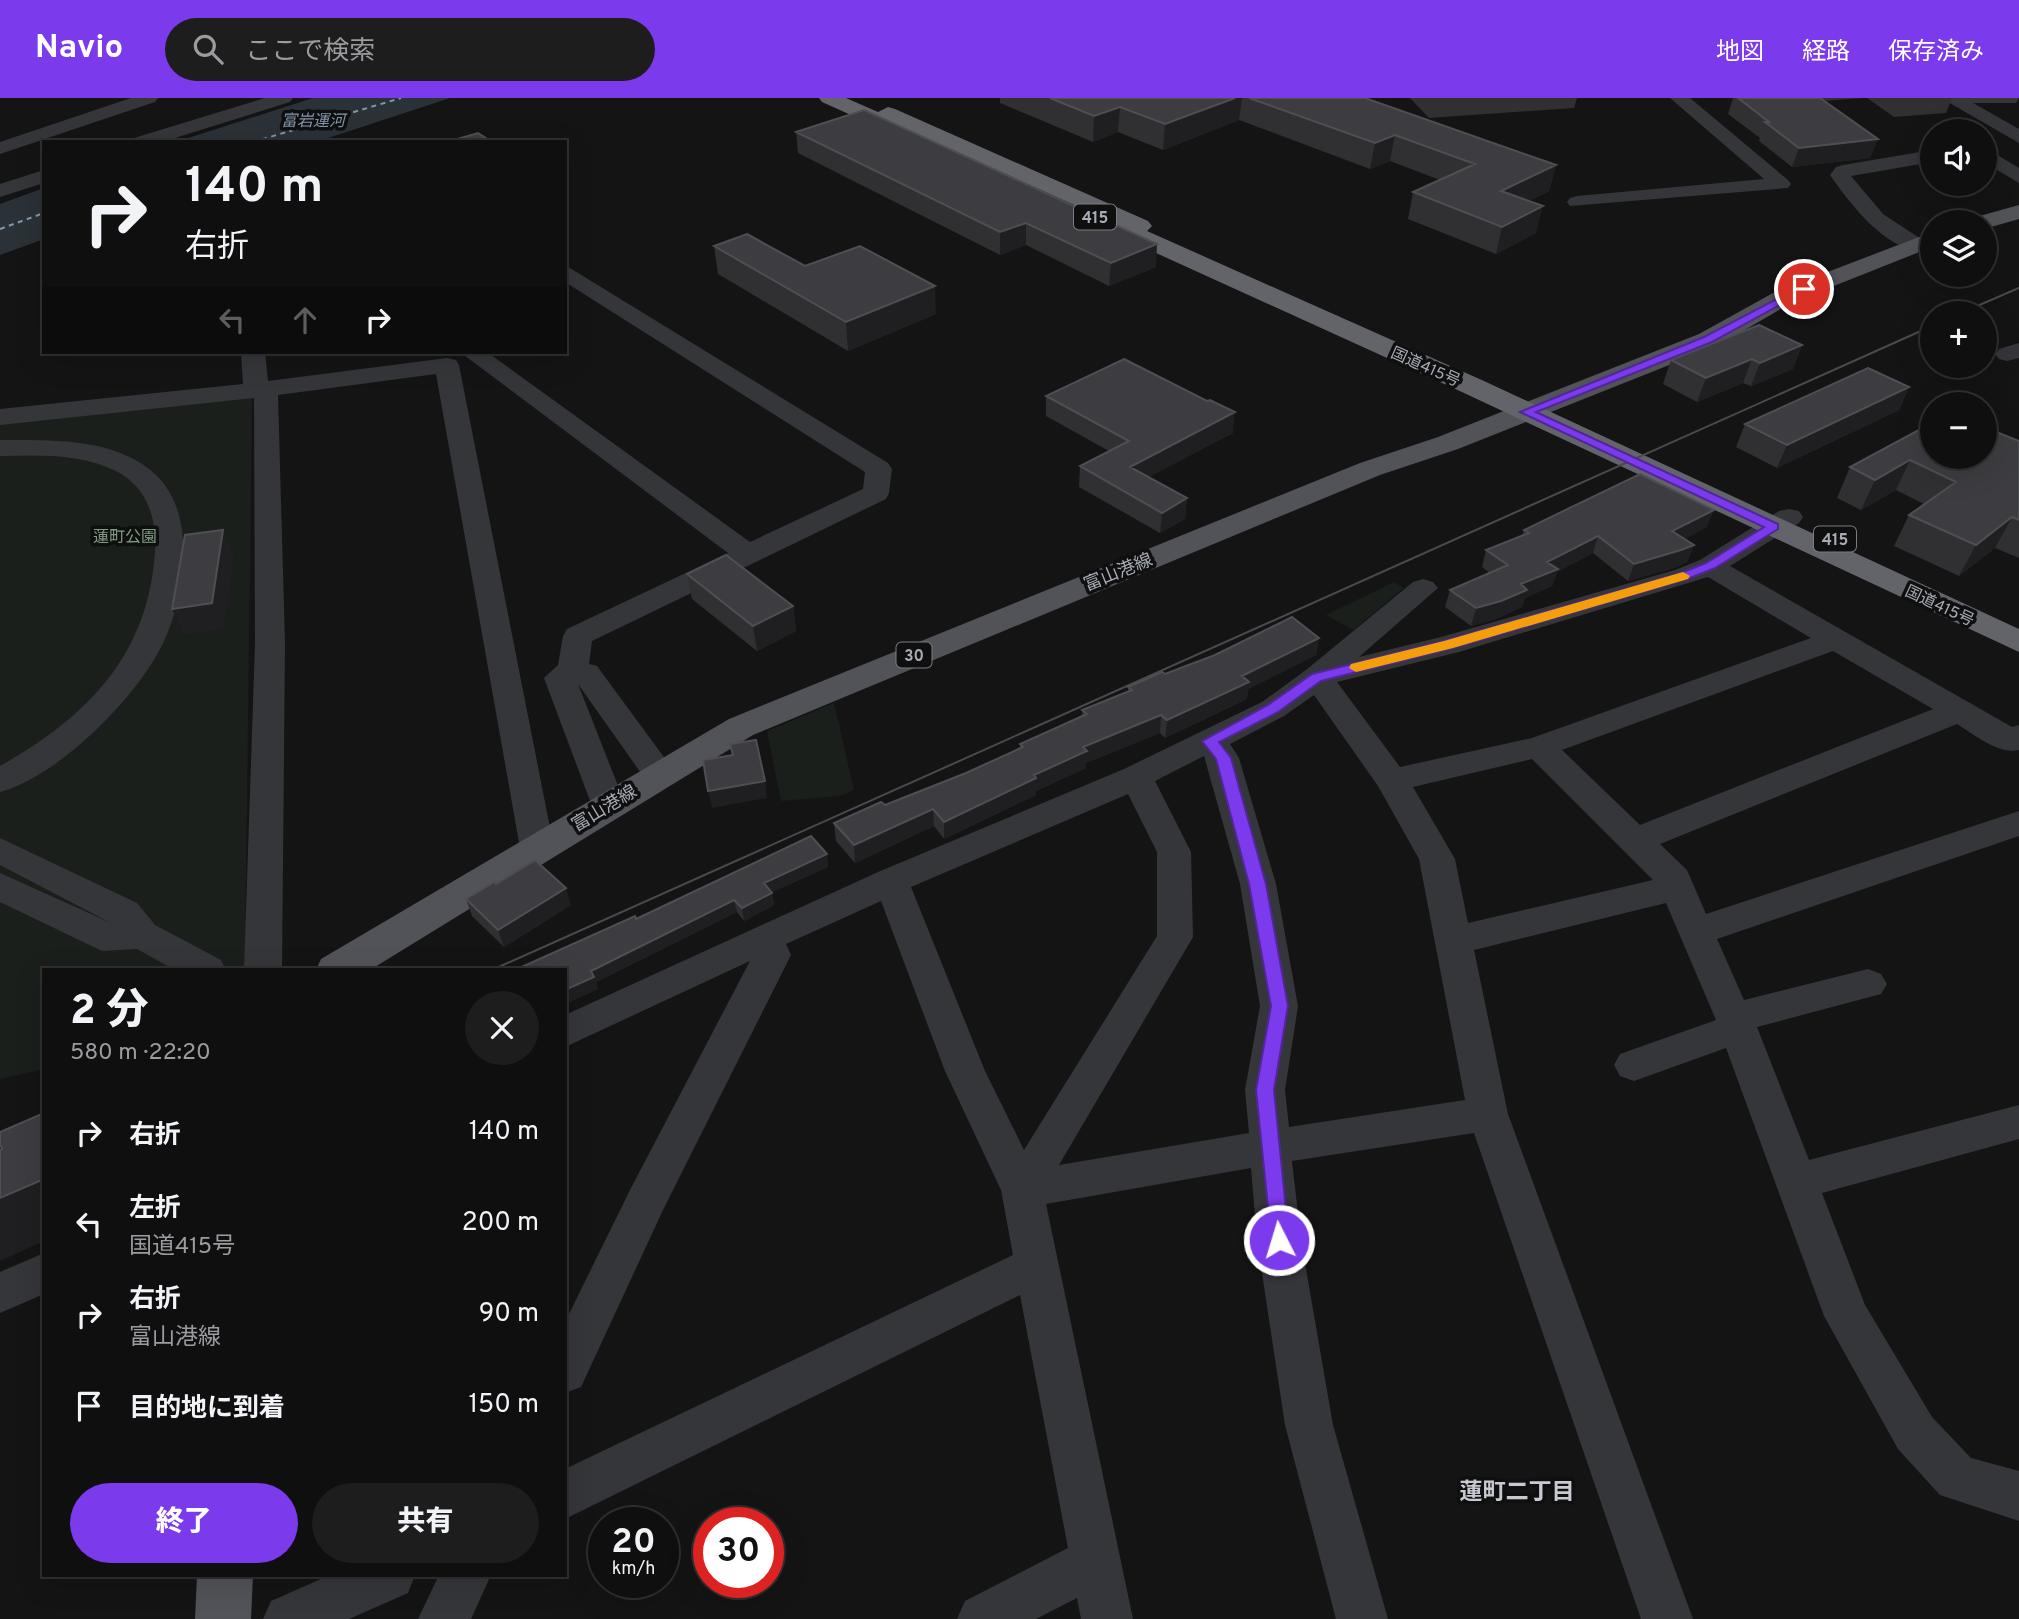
<!DOCTYPE html>
<html lang="ja">
<head>
<meta charset="utf-8">
<style>
  body { margin:0; font-family:Overpass,"Noto Sans JP",sans-serif; background:#1d1d1e; color:#f1f3f6; height:100vh; display:flex; flex-direction:column; font-size:26px; white-space:nowrap }
  * { box-sizing:border-box; margin:0 }
  p { font-size:23px; color:#9b9c9f }
  .icon { flex:none; width:38px; height:38px; fill:none; stroke:currentColor; stroke-width:2; stroke-linecap:round; stroke-linejoin:round }
  .map { position:relative; flex:1; overflow:hidden }
  .sheet { position:absolute; left:42px; top:870px; width:525px; height:609px; display:flex; flex-direction:column; background:#0f0f10; border-radius:0px; box-shadow:0 7px 28px #0002,0 0 0 2px #2f2f30 }
  .sheet>* { flex:none }
  .guide { position:absolute; left:42px; top:42px; width:525px; height:214px; border-radius:0px; box-shadow:0 7px 28px #0002,0 0 0 2px #2f2f30; background:#0f0f10; color:#f1f3f6; overflow:hidden }
  .tools { position:absolute; left:1920px; top:21px; display:grid; gap:14px }
  .tools a { display:grid; place-items:center; width:77px; height:77px; border-radius:50%; background:#0f0f10; box-shadow:0 7px 28px #0002,0 0 0 2px #2f2f30; font-size:35px }
  .speed { position:absolute; left:588px; top:1409px; display:flex; gap:14px; font-size:35px; font-weight:700; text-align:center }
  .speed>* { display:grid; place-content:center; width:91px; height:91px; border-radius:50%; background:#0f0f10; box-shadow:0 7px 28px #0002,0 0 0 2px #2f2f30; line-height:1 }
  .speed small { font-size:18px; font-weight:400 }
  .speed .limit { border:10px solid #d22; background:#fff; color:#111 }
  .pin { position:absolute; display:grid; place-items:center; width:60px; height:60px; color:#fff; margin:-30px; border:4px solid #fff; border-radius:50%; box-shadow:0 2px 7px #0007 }
  .me { position:absolute; width:77px; margin:-38px; rotate:355deg; stroke-linejoin:round; filter:drop-shadow(0 0 5px #0008) }
  .turn { display:flex; align-items:center; gap:24px; height:147px; padding:0 28px; font-size:32px }
  .turn .icon { width:91px; height:91px; stroke-width:2.5 }
  .turn b { display:block; font-size:49px; line-height:60px }
  .lanes { display:flex; align-items:center; height:66px; padding:0 28px; background:#0003; justify-content:center; gap:35px; direction:ltr }
  .lanes .off { opacity:.35 }
  .round { display:grid; place-items:center; flex:none; width:74px; height:74px; border-radius:37px; background:#1d1d1e }
  .overview { display:flex; align-items:center; justify-content:space-between; height:119px; padding:0 28px }
  h1 { font-size:42px; font-weight:800; line-height:52px }
  .button { display:flex; gap:14px; margin-top:auto; padding:14px 28px }
  .button a { flex:1; height:80px; border-radius:42px; background:#7c3aed; color:#fff; font-size:28px; font-weight:800; line-height:80px; text-align:center }
  .button a+a { background:#1d1d1e; color:#f1f3f6 }
  ul { padding:0; list-style:none }
  li { display:flex; align-items:center; gap:21px; height:91px; padding:0 28px }
  li div { flex:1 }
  li b { display:block; font-size:26px }
  li em { font-style:normal }
  header { display:flex; align-items:center; gap:42px; box-sizing:border-box; height:98px; padding:0 35px; background:#7c3aed; color:#fff }
  header strong { font-size:33px }
  nav { display:flex; gap:38px; margin-inline-start:auto; font-size:24px }
  .search { width:490px; height:63px; background:#1d1d1e; display:flex; align-items:center; gap:18px; box-sizing:border-box; padding:0 24px; border-radius:38px; color:#9b9c9f; font-size:26px }
  .map>svg:first-child { display:block }
  .green { fill:#1a1f1b }
  .water { fill:#2b3237 }
  .lines { fill:none; stroke-linecap:round; stroke-linejoin:round }
  .ferry { stroke:#8197ac; stroke-width:2; stroke-dasharray:5 4.5; stroke-linecap:butt }
  .minor { fill:#35363a; fill-rule:evenodd }
  .major { fill:#515358; fill-rule:evenodd }
  .highway { fill:#62646a; fill-rule:evenodd }
  .tram { stroke:#484a4e; stroke-width:2 }
  .wall { fill:#303033 }
  .shaded-wall { fill:#1f1f21 }
  .building { fill:#3d3d41; stroke:#4d4f53; stroke-width:2 }
  .route { fill:#7c3aed; stroke:#51269a; stroke-width:2 }
  .slow { fill:#f59e0b }
  .labels { text-anchor:middle; stroke-width:7; stroke-linejoin:round; paint-order:stroke }
  .far-water-label { font-size:16px; font-style:italic; fill:#8197ac; stroke:#0f0f10 }
  .shield { fill:#0f0f10; stroke:#797c83; stroke-width:2 }
  .shield-label { font-size:16px; font-weight:bold; fill:#a7abb4 }
  .far-street-label { font-size:16px; fill:#a7abb4; stroke:#0f0f10 }
  .far-park-label { font-size:16px; fill:#809d82; stroke:#0f0f10 }
  .street-label { font-size:18px; fill:#a7abb4; stroke:#0f0f10 }
  .near-neighbourhood-label { font-size:23px; font-weight:bold; fill:#c7cad0; stroke:#0f0f10 }
</style>
</head>
<body>
<header>
<strong>Navio</strong>
<div class="search"><svg class="icon" aria-label="search" viewBox="0 0 24 24"><circle cx="10" cy="10" r="6"/><path d="M15 15l6 6"/></svg>ここで検索</div>
<nav><a>地図</a><a>経路</a><a>保存済み</a></nav>
</header>
<div class="map">
<svg width="2019" height="1521" viewBox="0 0 2019 1521">
  <rect width="100%" height="100%" fill="#141415"/>
  <path class="green" d="M252,297l-7,570 -2,5h-199v99l-44,10v-656z
    M1394,484l10,6 -51,42 -27,-15z
    M834,605l20,87 -14,6 -59,5 -14,-70z"/>
  <path class="water" d="M313,0h137l-134,44h-140z
    M44,90v51l-44,16v-51z"/>
  <g class="lines">
    <path class="ferry" d="M253,44l148,-44
      M0,131l44,-16"/>
    <path class="minor" d="M131,0h27l-3,4 -155,52v-12z
      M265,0h28l-3,4 -128,40h-30l2,-4z
      M1670,0h20l98,82 3,4 -3,4 -218,18 -3,-4 3,-4 7,-2 187,-17z
      M1941,0h78l-3,5h-43l46,26v14z
      M1984,49l35,21v15l-35,-21z
      M1932,52v12l-81,14 32,38 38,25 3,5 -11,6c-34,-8 -64,-48 -83,-75l6,-8 7,-2z
      M44,72v13l-44,14v-13z
      M565,167l323,198 4,6 -3,24 -3,6 -294,142 -3,23 8,2 80,109 -5,8 -12,3 -12,-3 -70,-99 48,122 -5,8 -12,4 -12,-4 -5,-8 -48,-128 14,-13 5,-29 4,-7 161,-76 -268,-201h27l263,190 113,-53 2,-17 -300,-190z
      M2019,245v15l-12,3 -8,-2 -4,-5 4,-5z
      M241,254h24l3,29 179,-23 9,2 3,5 95,483 -5,9 -12,3 -12,-3 -5,-9 -84,-474 -158,21 7,249 -3,326h-38l11,-326 -1,-246 -254,27v-16l243,-25z
      M0,342c50,0 118,-3 157,36 20,20 27,49 26,77 -1,30 -6,61 -19,88 -25,55 -105,135 -164,151v-26c87,-49 148,-110 155,-214 2,-34 -8,-65 -39,-81 -35,-18 -78,-16 -116,-15z
      M1789,411l10,2 4,6 -4,6 -69,43 282,161 7,-2v25c-21,5 -45,-16 -62,-26l-297,120 27,26 19,44 313,-103v25l-302,103 27,61 124,-31 13,5 6,10 -6,10 -124,33 52,133 210,-55v34l-197,54 43,112 67,112 39,41 48,13v50l-79,-26 -42,-46 -74,-133 -98,-268 -92,33 -14,-5 -6,-11 6,-11 96,-34 -50,-117 -192,47 34,164 185,505h-52l-167,-486 -182,28 9,79 32,185 55,194h-52l-51,-194 -28,-185 -6,-72 -205,36 87,415h-52l-4,-21 -41,21h-79l8,-18 103,-53 -48,-253 -455,224v-50l448,-214 -12,-65 -56,-119 -64,-170 -95,43 5,11 -128,255 -82,177 -16,6v-71l66,-134 119,-227 -185,86v-32l313,-143 246,-103 138,-67 44,-32 107,-88 10,-3 10,3 5,6 -79,69 82,-20 234,-67 25,-10 79,-49zM1708,479l103,61 -279,100 -132,29 -63,-85 122,-30zM1833,553l100,58 -293,116 -78,-75zM1314,597l64,91 41,73 46,241 -176,27 -4,-37 13,-84 -22,-122 -37,-126 -9,-14 54,-28zM1204,658l36,128 20,122 -15,84 4,43 -190,32 134,-228 -2,-85 -36,-71zM1532,661l121,121 -185,43 -13,-64 -42,-72zM1128,696l29,58v84l-133,214 -39,-79 -74,-184z
      M0,740l137,65 18,22 66,35 5,10h-51l-38,-21 -35,2 -102,-49v-29l111,50 -111,-58z
      M44,1155v41l-44,19v-41z
      M330,1477h85l-7,18 -59,26h-86l8,-18z
      M439,1477h52l-20,44h-53z"/>
    <path class="major" d="M2019,107v14l-35,10v-7h-12l4,-5z
      M1932,134v15l-141,56 -74,43 -259,103 -78,26 -627,260 -383,235h-54l5,-11 408,-240 631,-256 78,-26 261,-103 74,-41z
      M197,1477h56l-2,44h-56z"/>
    <path class="highway" d="M819,0h27l32,14 10,-5 7,2 253,112 4,5 -5,5 337,150 535,248v23l-555,-259 -363,-165 -4,-5 6,-5 -186,-84 -10,5 -7,-2 -78,-35z"/>
    <path class="tram" d="M1961,215l58,-25
      M492,872l1440,-644"/>
  </g>
  <path class="wall" d="M1000,0h365l191,67 -7,26 -20,10 7,32 -40,21 -88,-35 5,-27 27,-12 -50,-19 -20,8 -131,-49 -76,30 -45,-18 -25,10 -93,-39z
    M1410,0h167l-3,10 -145,10z
    M1733,0h130l-40,3 55,38 -8,19 -78,9 -33,-26 1,-3 -32,-24z
    M1867,0h85l-6,15 -52,4z
    M796,34l360,135 -47,19 -83,-41 -26,10 -202,-102z
    M714,148l91,20 131,48 -88,37 -130,-77z
    M1802,247l-9,24 -42,17 -8,-3 -46,19 -34,-18 8,-24z
    M1909,289l-10,23 -122,58 -41,-21 9,-23z
    M1046,298l187,37 -85,44 39,21 -2,21 -25,14 -81,-46 1,-21 29,-15 -63,-35z
    M2019,343v117l-24,-10 -36,28 -65,-30 15,-31 15,-11 -28,-14 -35,20 -24,-12 13,-31z
    M1707,429l-23,12 10,6 -7,17 -13,6 -46,13 -35,-28 -36,19 -5,14 -27,12 -3,9 -26,12 -25,7 -26,-19 5,-17 40,-17 -8,-6 4,-17 36,-15 2,-5z
    M687,476l106,32 3,25 -39,20 -65,-52z
    M1319,540l-3,17 -68,34 -1,10 -82,39 -5,-5 -74,30v5l-50,23v4l-92,44 -10,-13 -79,37 -19,-22 -2,-18 51,-18 81,-32 54,-25v-4l62,-28v-6l46,-19v-4l37,-13z
    M827,756l1,13 -56,25 2,13 -30,16 -7,-9 -141,70 2,7 -33,15 71,-85z
    M496,786l75,21 -67,42 -32,-31 -6,-17z"/>
  <path class="shaded-wall" d="M1235,0h7l-3,22 -76,30 2,-26z
    M1120,9l-2,25 -25,10 1,-26z
    M1395,37l-5,26 -20,8 5,-26z
    M1878,41l-8,19 -78,9 7,-19z
    M1556,67l-7,26 -54,27 6,-27z
    M1543,108l-7,27 -40,21 6,-27z
    M1026,125v22l-26,10v-23z
    M1157,146l-1,23 -47,19 2,-23z
    M935,188l1,28 -88,37 -2,-29z
    M1802,247l-9,24 -42,17 9,-23z
    M1752,261l-9,24 -46,19 9,-24z
    M1909,289l-10,23 -122,58 10,-23z
    M1235,314l-2,21 -105,55 2,-21z
    M1910,362l-14,30 -35,20 14,-30z
    M1187,400l-2,21 -25,14 2,-20z
    M1714,412l-7,17 -41,21 6,-17z
    M2012,419l-17,31 -36,28 17,-31z
    M223,432l11,25 -10,74 -40,6 -12,-26z
    M1598,438l-5,17 -36,19 -5,14 -27,12 -3,9 -26,12 -25,7 5,-18 45,-24 26,-22z
    M1694,447l-7,17 -13,6 -46,13 6,-17z
    M793,508l3,25 -39,20 -4,-25z
    M1319,540l-3,17 -68,34 -1,10 -82,39 2,-18 75,-44z
    M1161,617l-1,18 -74,30v5l-50,23v4l-92,44v-17l90,-47 49,-28z
    M765,683l2,17 -55,10 -4,-17z
    M933,711l1,17 -79,37 -1,-18z
    M827,756l1,13 -62,28 -2,-12z
    M566,790l5,17 -67,42 -6,-17z
    M772,795l2,12 -30,16 -2,-13z
    M734,802l3,12 -141,70 2,7 -33,15v-14l26,-19z
    M44,1081v62l-44,20v-63z"/>
  <path class="building" d="M1050,0h185l-70,26 -45,-17 -26,9z
    M1249,0h116l191,67 -55,26 42,15 -41,21 -89,-35 62,-28 -80,-29 -20,8z
    M1738,0h82l58,41 -79,9 -34,-26h4z
    M864,12l293,134 -46,19 -85,-40 -26,9 -204,-100z
    M478,35l14,9h-45z
    M747,136l58,32 55,-20 75,40 -89,36 -132,-76z
    M1759,227l43,20 -42,18 -8,-4 -46,19 -35,-18z
    M1124,261l83,42 3,-1 25,12 -105,55 57,31 -25,15 -82,-47 49,-25 -83,-45z
    M1868,270l41,19 -122,58 -42,-21z
    M1932,325v34h52v-30l35,14v79l-7,-3 -36,28 -67,-30 47,-33 -46,-22 -35,20 -25,-13z
    M1640,376l74,36 -42,21 22,14 -13,5 -47,14 -36,-28 -51,26 11,7 -37,15 6,6 -26,11 -25,7 -26,-18 58,-25 -22,-15 43,-17 -5,-3z
    M223,432l-11,73 -40,6 13,-74z
    M726,457l67,51 -40,20 -66,-52z
    M1292,519l27,21 -77,38 7,6 -82,38 -6,-5 -78,32 4,4 -53,24 2,3 -92,44 -11,-13 -79,36 -20,-22 47,-21 4,3 81,-32 57,-26 -3,-3 67,-30 -5,-4 50,-20 -4,-3 34,-15 3,2 50,-19z
    M756,642l9,41 -57,10 -5,-31 30,-5 -3,-11z
    M811,738l16,18 -63,29 8,10 -30,15 -8,-8 -143,71 3,6 -29,13v-20h-50l120,-54 1,3z
    M535,762l31,28 -68,42 -32,-31 28,-17 2,2z
    M44,1015v66l-44,19v-48l2,-1 -2,-5v-12z"/>
  <path class="route" d="M1800,189l9,2 -97,53 -176,70 242,112v5l-63,39 -25,10 -237,70 -132,33 -43,31 -59,30 12,16 35,126 22,122 -14,84 15,150 -3,6 -7,3 -7,-3 -16,-156 15,-84 -22,-122 -33,-125 -14,-18 66,-36 44,-31 132,-33 237,-68 25,-10 58,-36 -244,-115 184,-75z"/>
  <path class="slow" d="M1683,474l7,4 -2,3 -235,69 -97,24 -7,-4 2,-4 93,-23z"/>
  <g class="labels">
    <g class="far-water-label">
      <text x="313" y="28">富岩運河</text>
    </g>
    <g class="shield">
      <rect x="1074" y="106.5" width="42" height="25" rx="5"/>
      <rect x="1814" y="428.5" width="42" height="25" rx="5"/>
      <rect x="896.5" y="544.5" width="35" height="25" rx="5"/>
    </g>
    <g class="shield-label">
      <text x="1095" y="125">415</text>
      <text x="1835" y="447">415</text>
      <text x="914" y="563">30</text>
    </g>
    <g class="far-street-label">
      <text transform="translate(1426 268) rotate(24)" y="6">国道415号</text>
      <text transform="translate(1940 507) rotate(25)" y="6">国道415号</text>
    </g>
    <g class="far-park-label">
      <text x="125" y="444">蓮町公園</text>
    </g>
    <g class="street-label">
      <text transform="translate(1118 474) rotate(-22)" y="6">富山港線</text>
      <text transform="translate(604 710) rotate(-31)" y="6">富山港線</text>
    </g>
    <g class="near-neighbourhood-label">
      <text x="1517" y="1401">蓮町二丁目</text>
    </g>
  </g>
</svg>
<div class="tools">
<a><svg class="icon" aria-label="sound" viewBox="0 0 24 24"><path d="M4 9h4l5-4v14l-5-4H4zM17 9q2 3 0 6"/></svg></a>
<a><svg class="icon" aria-label="layers" viewBox="0 0 24 24"><path d="M12 4l9 5-9 5-9-5zM3 14l9 5 9-5"/></svg></a>
<a>+</a>
<a>−</a>
</div>
<div class="speed"><div>20<small>km/h</small></div><div class="limit">30</div></div>
<div class="pin" style="left:1804px;top:191px;background:#d93025"><svg class="icon" aria-label="arrive" viewBox="0 0 24 24"><path d="M6 21V4h12l-3 4 3 4H6"/></svg></div>
<svg class="me" style="left:1279px;top:1142px" viewBox="-20 -20 40 40"><circle r="17" fill="#7c3aed" stroke="#fff" stroke-width="3"/><path d="M0-11L8 9 0 5-8 9z" fill="#fff"/></svg>
<div class="guide">
<div class="turn"><svg class="icon" aria-label="right" viewBox="0 0 24 24"><path d="M7 20v-9h11M14 6l5 5-5 5"/></svg><div><b>140 m</b>右折</div></div>
<div class="lanes"><svg class="icon off" aria-label="left" viewBox="0 0 24 24"><path d="M17 20v-9H6M10 6l-5 5 5 5"/></svg><svg class="icon off" aria-label="ahead" viewBox="0 0 24 24"><path d="M12 20V5M6 11l6-6 6 6"/></svg><svg class="icon" aria-label="right" viewBox="0 0 24 24"><path d="M7 20v-9h11M14 6l5 5-5 5"/></svg></div>
</div>
<section class="sheet">
<div class="overview"><div><h1>2 分</h1><p>580 m · 22:20</p></div><a class="round"><svg class="icon" aria-label="close" viewBox="0 0 24 24"><path d="M6 6l12 12M18 6L6 18"/></svg></a></div>
<ul>
<li><svg class="icon" aria-label="right" viewBox="0 0 24 24"><path d="M7 20v-9h11M14 6l5 5-5 5"/></svg><div><b>右折</b></div><em>140 m</em></li>
<li><svg class="icon" aria-label="left" viewBox="0 0 24 24"><path d="M17 20v-9H6M10 6l-5 5 5 5"/></svg><div><b>左折</b><p>国道415号</p></div><em>200 m</em></li>
<li><svg class="icon" aria-label="right" viewBox="0 0 24 24"><path d="M7 20v-9h11M14 6l5 5-5 5"/></svg><div><b>右折</b><p>富山港線</p></div><em>90 m</em></li>
<li><svg class="icon" aria-label="arrive" viewBox="0 0 24 24"><path d="M6 21V4h12l-3 4 3 4H6"/></svg><div><b>目的地に到着</b></div><em>150 m</em></li>
</ul>
<div class="button"><a>終了</a><a>共有</a></div>
</section>
</div>
</body>
</html>
